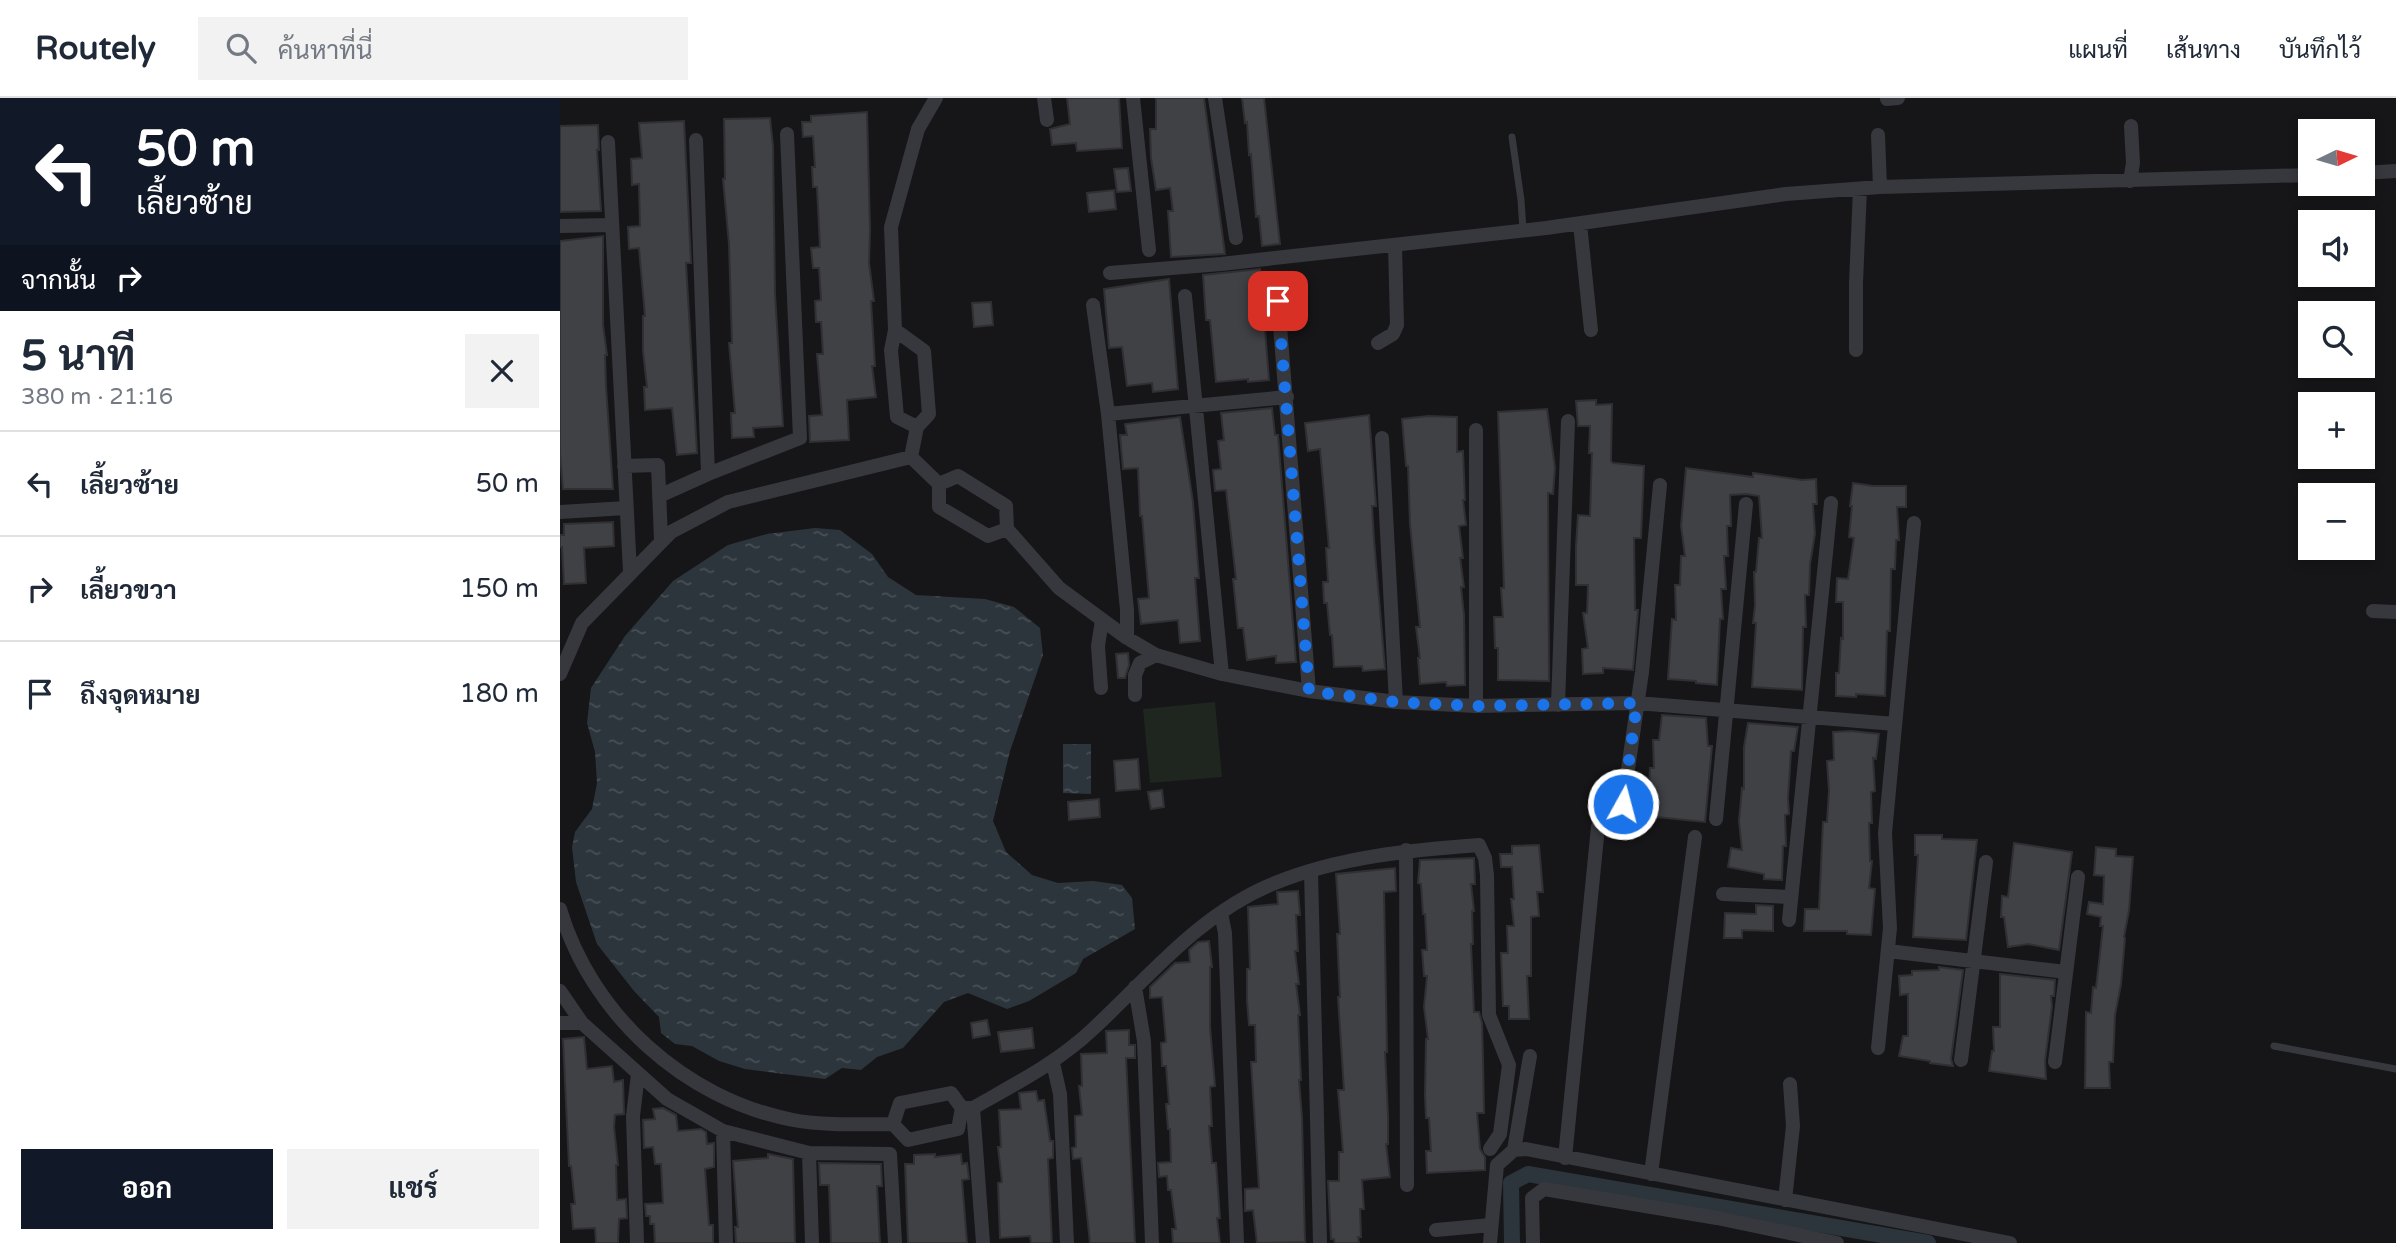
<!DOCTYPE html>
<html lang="th">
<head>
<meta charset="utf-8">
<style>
  body { margin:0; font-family:"Varela Round",Sarabun,sans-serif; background:#f2f2f3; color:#1f2937; height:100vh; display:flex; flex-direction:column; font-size:26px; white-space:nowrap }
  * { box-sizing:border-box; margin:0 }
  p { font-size:23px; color:#747a83 }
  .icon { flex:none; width:38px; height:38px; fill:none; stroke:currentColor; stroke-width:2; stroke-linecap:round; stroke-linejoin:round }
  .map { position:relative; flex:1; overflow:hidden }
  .drawer { display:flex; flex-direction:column; background:#fff; width:560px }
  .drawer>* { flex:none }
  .banner { background:#111827; color:#fff; overflow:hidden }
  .needle { width:46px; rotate:85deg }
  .tools { position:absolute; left:1738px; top:21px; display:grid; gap:14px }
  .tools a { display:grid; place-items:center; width:77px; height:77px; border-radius:0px; background:#fff; box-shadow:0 4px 10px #0003; font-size:35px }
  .pin { position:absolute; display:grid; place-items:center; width:60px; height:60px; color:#fff; margin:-30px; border-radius:14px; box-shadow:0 4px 10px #0006 }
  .me { position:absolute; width:77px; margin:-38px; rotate:7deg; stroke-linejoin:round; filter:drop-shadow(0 0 5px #0008) }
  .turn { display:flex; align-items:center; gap:24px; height:147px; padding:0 21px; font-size:32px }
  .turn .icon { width:91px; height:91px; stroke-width:2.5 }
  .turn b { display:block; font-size:49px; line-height:60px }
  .then { display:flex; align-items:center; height:66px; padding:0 21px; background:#0003; gap:14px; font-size:26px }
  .round { display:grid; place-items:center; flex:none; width:74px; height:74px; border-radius:0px; background:#f2f2f3 }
  .headline { display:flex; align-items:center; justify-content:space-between; height:119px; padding:0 21px }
  h1 { font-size:42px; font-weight:700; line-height:52px }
  .primary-button { display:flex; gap:14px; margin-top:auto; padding:14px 21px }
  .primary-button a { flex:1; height:80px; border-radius:0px; background:#111827; color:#fff; font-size:28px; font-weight:700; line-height:80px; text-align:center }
  .primary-button a+a { background:#f2f2f3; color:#1f2937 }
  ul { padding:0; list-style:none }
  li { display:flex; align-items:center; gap:21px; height:105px; padding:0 21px; border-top:2px solid #e0e1e3 }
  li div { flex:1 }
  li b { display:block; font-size:26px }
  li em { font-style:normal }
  header { display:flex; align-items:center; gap:42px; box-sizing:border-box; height:98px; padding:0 35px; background:#fff; border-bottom:2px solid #e0e1e3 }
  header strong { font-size:33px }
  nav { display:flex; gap:38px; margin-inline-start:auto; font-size:24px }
  .search { width:490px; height:63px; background:#f2f2f3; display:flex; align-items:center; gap:18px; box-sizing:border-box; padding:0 24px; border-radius:0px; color:#747a83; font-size:26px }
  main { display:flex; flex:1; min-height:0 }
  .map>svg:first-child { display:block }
  .pitch { fill:#1e261f }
  .water { fill:url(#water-ripples) }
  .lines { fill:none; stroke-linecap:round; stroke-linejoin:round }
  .canal { stroke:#2c353c; stroke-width:16 }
  .building { fill:#404145; stroke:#303034; stroke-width:2 }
  .service { stroke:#37383d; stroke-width:7 }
  .minor { stroke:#37383d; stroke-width:14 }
  .route { stroke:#1a73e8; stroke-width:12; stroke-dasharray:0 21.6 }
</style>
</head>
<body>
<header>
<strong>Routely</strong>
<div class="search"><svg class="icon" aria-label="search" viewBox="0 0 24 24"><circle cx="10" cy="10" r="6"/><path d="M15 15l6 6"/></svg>ค้นหาที่นี่</div>
<nav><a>แผนที่</a><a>เส้นทาง</a><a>บันทึกไว้</a></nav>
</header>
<main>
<section class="drawer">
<div class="banner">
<div class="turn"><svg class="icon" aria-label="left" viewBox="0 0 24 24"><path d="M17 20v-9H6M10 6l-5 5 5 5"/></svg><div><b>50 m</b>เลี้ยวซ้าย</div></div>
<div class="then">จากนั้น<svg class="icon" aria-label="right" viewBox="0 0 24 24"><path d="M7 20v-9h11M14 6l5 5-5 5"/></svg></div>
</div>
<div class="headline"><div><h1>5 นาที</h1><p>380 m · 21:16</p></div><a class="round"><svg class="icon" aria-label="close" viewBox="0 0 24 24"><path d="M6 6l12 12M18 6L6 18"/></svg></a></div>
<ul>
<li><svg class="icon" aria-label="left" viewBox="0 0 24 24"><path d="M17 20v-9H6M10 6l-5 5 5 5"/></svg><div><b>เลี้ยวซ้าย</b></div><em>50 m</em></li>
<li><svg class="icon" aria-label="right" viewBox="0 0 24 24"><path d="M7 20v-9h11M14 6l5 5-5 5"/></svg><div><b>เลี้ยวขวา</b></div><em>150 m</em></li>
<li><svg class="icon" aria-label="arrive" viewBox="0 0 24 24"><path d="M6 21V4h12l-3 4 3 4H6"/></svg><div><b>ถึงจุดหมาย</b></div><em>180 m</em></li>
</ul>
<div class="primary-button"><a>ออก</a><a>แชร์</a></div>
</section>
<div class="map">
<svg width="1836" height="1145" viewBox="0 0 1836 1145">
  <defs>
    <pattern id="water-ripples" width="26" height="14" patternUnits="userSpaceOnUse" patternTransform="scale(1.75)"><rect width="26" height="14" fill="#2c353c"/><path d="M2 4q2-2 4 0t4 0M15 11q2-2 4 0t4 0" fill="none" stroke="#485056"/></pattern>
  </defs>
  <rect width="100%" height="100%" fill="#161618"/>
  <path class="pitch" d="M655,604l7,75 -72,6 -7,-74z"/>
  <path class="water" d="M255,430l25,2 32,24 16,23 28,18 69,4 29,8 26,21 3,27 -33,96 -17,70 13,31 26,23 26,8 35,-2 29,4 10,13 3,31 -52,30 -7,14 -47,28 -22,8 -39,-16 -24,9 -41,46 -26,9 -16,13 -19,-2 -17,11 -80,-10 -26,-8 -27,-15 -17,-2 -14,-11 -2,-16 -25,-26 -37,-47 -21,-62 -4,-35 3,-15 17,-23 5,-26 -2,-31 -8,-29 4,-35 34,-52 48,-55 55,-36 39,-11z
    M503,646h28v50l-28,-1z"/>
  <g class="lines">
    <path class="canal" d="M952,1145l-1,-60 17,-9 400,69"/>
  </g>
  <path class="building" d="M507,0h52l3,50 -45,3 -1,-8 -24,2 -2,-16 20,-5z
    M596,0h48l21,156 -54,3 -3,-46h5l-3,-23 -14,2 -5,-32 -1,-29h6z
    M682,0h22l16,146 -18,2 -3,-30 -3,1 -5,-63 -2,1 -2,-33 -2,1z
    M307,14l3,118 -1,33 5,38h-3l4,65h-3l4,31 -29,3 2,40 -39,2 -1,-26 13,-1 -5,-61h6l-2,-32h-5l-1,-21 6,-1 -2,-32h-6l-2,-20 9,-1 -3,-60h-4l-1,-20h3l-2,-31 -10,1 -1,-15h9v-6z
    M210,20l3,28 2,148 8,132 -30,2 1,9 -22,1 -1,-25h4l-6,-70h3l-3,-99 -6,-65h2l-1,-60z
    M124,23l7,142h-5l11,190 -20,2 -5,-47 -27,2 -1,-23h3l-4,-36v-35h2l-6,-68 -10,1 -1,-22 12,-1 -1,-42 -7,1 -1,-26 11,-1 -3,-35z
    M38,27l1,25h-2l4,61 -41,1v-86z
    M568,70l3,23 -14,1 -3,-23z
    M554,92l2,19 -27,3 -2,-19z
    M43,138v89l4,30h-2l1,32 7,102h-50l-3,-35v-213z
    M700,171l9,111 -21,2v-3l-32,3 -6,-62h-4l-3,-45z
    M609,181l9,110 -25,3 -1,-9 -25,3 -5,-39 -13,1 -5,-59z
    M431,204l2,23 -19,2 -2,-24z
    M1036,302v5l16,-1 -1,57 2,2 31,3 -3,72h-7l1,72h3l-5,60 -30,-2v5l-20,1 -1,-25 6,-1 -5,-35h4l1,-28h-12v-39l2,-31 12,1 2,-63h-3l1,-27h-12l-2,-25z
    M712,310l3,27h3l18,227 -20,1v-7l-29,4 -4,-32h-5l-5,-49h3l-10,-89 -11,1 -2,-21 8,-1 -3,-28 6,-1 -3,-27z
    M987,311l8,59 -2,26 -5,-1 1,188 -51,-1v-32h-3l-1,-31h9l-2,-29h3l-6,-176z
    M809,317l7,91h-4l2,34 11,129 -22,2 -1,-5 -28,1 -2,-32h-2l-3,-32h-3l-1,-21h5l-2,-34h3l-9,-99 -12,2 -3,-28z
    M868,318l29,1v35l6,-1 2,49h-2l3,25 -7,1 4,32h-3l4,29h-3l3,28 1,70 -18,1 -1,-4 -26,2 -2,-26h2l-4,-31h4l-10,-103 -2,-58h-2l-4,-47z
    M620,319l13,85 6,76h-4l5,63 -20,2 -2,-23 -37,4 -3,-25 11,-1 -7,-82h-2l-2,-48 -15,1 -3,-34h7l-2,-11z
    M1126,370l67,9v-4l49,7 14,-1 1,25h-4l2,30 -5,30 -1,31h-4l1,32h-3l-1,63 -50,-3 4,-64h-3l2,-18 -1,-33h2l3,-34h3l-3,-42 -13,-2 -16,1 1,31h-4l1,30h-4l2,33h-5l2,30h-3l-3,66 -21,-2v-2l-28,-2 4,-60 4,1 -1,-35h5l1,-29h4l-4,-30z
    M1293,385l20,3h33v21h-9l2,33h-3l-1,29h-4l-1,62h-3l-2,65 -29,-2v3l-20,-1v-23h3l2,-35 2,1v-37h-7l1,-24 11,1 6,-41 -5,-1 3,-31h-2z
    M53,424l1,24 -30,2 2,35 -22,1 -2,-37h-2v-12h4v-11z
    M568,555l1,12 -4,13h-7l-2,-24z
    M1102,617l44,3 2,28h4l-7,76 -57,-6 2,-48h4l-1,-28h6z
    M1188,625l50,4 -4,24h-3l-3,47 1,16 -4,1 1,31h-3l-1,34 -18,-1v-5l-36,-7 3,-19 11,2 -3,-29 3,-33 2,1v-42z
    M1291,633l28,3 -3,25 -3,-1 2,33 -4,1 1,31h-3l1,38h2l-3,27 6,1 -4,46 -24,-1v-3h-43l1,-22h14l4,-87h4l2,-31 -2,-30 7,-1 -1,-28z
    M578,661l2,30 -24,2 -2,-30z
    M602,692l2,17 -13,2 -3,-17z
    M539,701l1,18 -31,3 -1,-18z
    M1355,737h27v4l35,1 -11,100 -53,-3 5,-82h-3z
    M1454,745l58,9 -13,98 -31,-6 -20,3 -4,-30h-3l1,-21 6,1z
    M979,747l4,47h-6l2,24 -8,1v59h-4l2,43h-20v-13h-6l-2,-53h7l-1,-27h7l-3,-27h3l-2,-32h-11l-1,-13h12v-8z
    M1536,749l20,2v7l17,1 -4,53 -5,27 1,1 -4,46 -6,31 -2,47h-4l1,26h-25l1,-76 5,1 2,-26 3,1 7,-62h-3l1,-9 -14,-3 2,-12 14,2 1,-28 -10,-1z
    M914,760l1,26h-4l3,27h-2l1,33h-2l3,68h5l3,11 1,35 1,55h-7l3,36 5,8v13l-58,3 -1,-22h5l-2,-33h-3l-1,-22 1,-57h2l-4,-32 3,-31h-3l-2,-26h5l-2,-36h-2l-2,-30 -3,-1 2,-23z
    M835,770l1,23 -12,1 3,160h-2l3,63v29h-2l4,33 -28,3 2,29h-4l1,28h-3l1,6h-24l-1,-4h-3l-3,-58h11v-29h4l-5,-62h6l-6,-93h2l-3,-63h3l-4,-60z
    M738,793l2,24h-4l2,36h-3l4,33h-3l4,31h-2l3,65h-2l3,37 3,125 -48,1 -4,-33 -8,1v-22l14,-1 -8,-126h5l-1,-37h-6l-2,-25v-31h3l-2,-62 30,-3 -1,-12z
    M1196,807l17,1v25l-31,-1v8h-18l1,-25 31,1z
    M649,843l3,26h-2v60l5,59 -5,1 2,39h-3l3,37h4l4,55h-3l3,25h-47l-1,-14h4l-5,-39h-3l-1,-14 -8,1 -1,-14 13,-1 -1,-33h-2l-2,-25h3l-3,-38h-4l-1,-23 5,-1 -4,-45 -12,1v-11l25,-24 15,-1 -1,-12 9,-8z
    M1379,869l24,3 -12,89 2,7 -23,-3v-2l-31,-5 4,-20h5v-42l-8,1 -1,-19 13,-1v-4l27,-1z
    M1440,876l55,6 -1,16h-3l1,10 -7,55 1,18 -57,-8 3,-20h2l-1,-24h7z
    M427,922l3,15 -17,3 -2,-15z
    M472,930l2,20 -33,4 -3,-20z
    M569,932v15h6v13h-9l9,185h-45l-9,-85 -8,1 -1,-11 4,-1 -1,-31 7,-1 -3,-29h3l-1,-32 26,-1 -1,-22z
    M24,939l3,32 25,-3 2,16 9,-2 1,34 -9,1 -1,12 4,38h-2l1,35 9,-1 1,19 -8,1 -1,24h-22l-1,-15 -22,1 -2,-25h4l-4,-38h-2l-6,-127z
    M476,993l2,10 6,-1 6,41h3v17l-5,1 4,84h-21l-1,-7 -30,2 -2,-55 4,-1 -4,-35h3l-2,-37 22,-1 -2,-16z
    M103,1010l13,7 2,16 23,-2 5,3 1,12 7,-1v24l-9,2 4,56h4v18h-58l-1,-19h-4v-8h-4l-1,-12 18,-1 -2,-39h-6l-2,-17 -9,1 -1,-28 12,-1 -2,-10z
    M208,1056l25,5 2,84h-59l-1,-16h3l-5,-66 35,-3z
    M375,1056v3l26,-3 1,10 5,-1 2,16 -7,1 5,63h-59l-3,-79h9v-9z
    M259,1065l62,1 1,22h-5l3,57h-49l-2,-58h-9z"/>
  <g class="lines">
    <path class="service" d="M952,39l9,63 2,30
      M1714,948l122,23"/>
    <path class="minor" d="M484,0l3,22
      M573,0l16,152
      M655,0l21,140
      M1327,1l11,-1
      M1318,37l2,52
      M136,42l12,334
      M48,44l22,430
      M1802,75l34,-2
      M1570,83l3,-18 -2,-37
      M1020,126l11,106
      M0,128l52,-1
      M550,175l111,-9 325,-36 240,-34 94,-7 430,-12
      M625,198l37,378
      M718,203l31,390
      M533,207l15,109 19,196v28
      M335,232l29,21 5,63 -12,13 -6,30 28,27v23l49,29 19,-7
      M818,245l15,-9 4,-9 -2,-80
      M1296,252v-67l4,-94
      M548,316l179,-17
      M357,329l-20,-10 -6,-67 4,-20 -4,-103 27,-98 18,-31
      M916,332v276
      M822,340l14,264
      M64,368l34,-1 3,75
      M379,386l19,-8 48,30 1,23 52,59 68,50 29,17 66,19 87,17 87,11 80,4 161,-3 258,21
      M99,398l49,-22 92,-36 -13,-304
      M0,414l66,-4
      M1813,513l23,1
      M0,576l22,-51 89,-91 57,-30 183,-45
      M541,590l-3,-42 4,-26
      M575,597v-20l5,-12 16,-8
      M998,607l10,-284
      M1063,706l19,-132 18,-187
      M1156,721l30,-315
      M846,752l1,335
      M751,773l9,372
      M1163,796l68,3
      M0,811c31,105 124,190 233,211 33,6 67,4 100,4l15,16 50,-11 4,-21 -11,-15 -51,10 -7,21
      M661,815l4,20 12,310
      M1229,822l42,-417
      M1328,853l178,21
      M575,889l9,54 8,202
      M0,893l22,32
      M0,925h22l85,76 56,32 86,22 81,1 5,89
      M1318,950l12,-120 -5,-95 29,-310
      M1401,962l25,-198
      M1495,964l23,-185
      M493,965l7,31 7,149
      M402,1010h11c42,-24 84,-45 120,-79 57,-53 107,-116 182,-146 64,-26 135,-33 204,-38l6,13 2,17 2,140 20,50 -9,69 -10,15
      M413,1010l10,135
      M163,1033l3,112
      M954,1052l16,-94
      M249,1055l3,90
      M1005,1060l33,-331
      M1091,1076l44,-337
      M1225,1102l8,-74 -3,-42
      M876,1132l55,-5
      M77,1145l-4,-127 5,-42
      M930,1145l7,-78 17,-15 12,-1 484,94
      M973,1145l-1,-45 12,-9 173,29 120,25"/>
  </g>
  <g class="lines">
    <path class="route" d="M718,203l31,390 87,11 80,4 161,-3 -14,101"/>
  </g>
</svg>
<div class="tools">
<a><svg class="needle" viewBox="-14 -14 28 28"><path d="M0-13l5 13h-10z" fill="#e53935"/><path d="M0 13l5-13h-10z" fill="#747a83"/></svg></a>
<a><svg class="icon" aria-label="sound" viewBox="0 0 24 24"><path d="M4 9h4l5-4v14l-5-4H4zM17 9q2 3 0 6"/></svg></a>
<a><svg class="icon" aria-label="search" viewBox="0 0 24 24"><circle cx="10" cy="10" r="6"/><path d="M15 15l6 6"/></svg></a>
<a>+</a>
<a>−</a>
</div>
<div class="pin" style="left:718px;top:203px;background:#d93025"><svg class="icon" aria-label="arrive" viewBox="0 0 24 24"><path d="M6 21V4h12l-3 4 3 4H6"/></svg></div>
<svg class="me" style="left:1063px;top:706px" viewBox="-20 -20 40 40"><circle r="17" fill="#1a73e8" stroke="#fff" stroke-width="3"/><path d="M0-11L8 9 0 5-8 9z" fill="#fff"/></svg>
</div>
</main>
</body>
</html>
